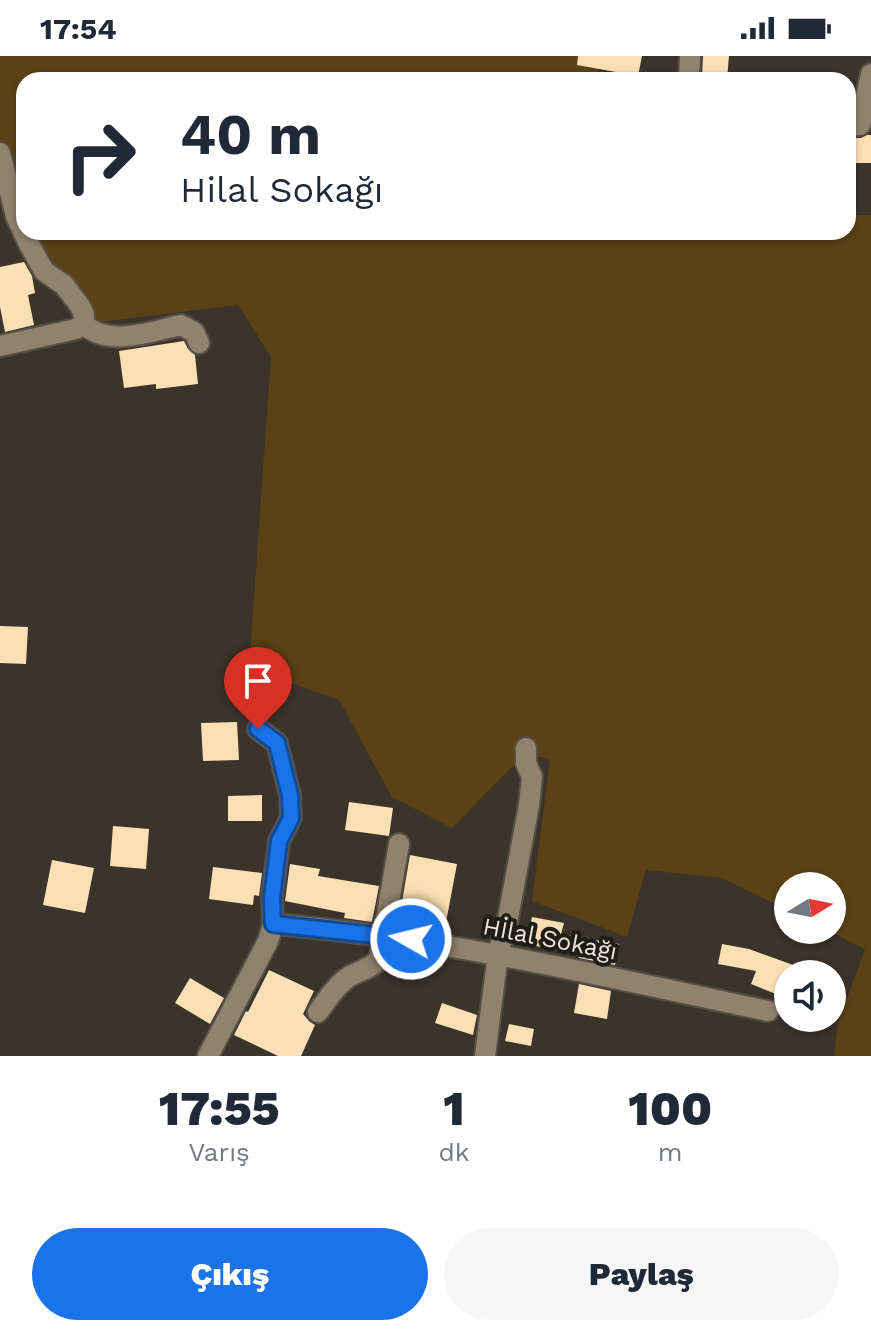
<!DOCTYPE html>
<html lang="tr">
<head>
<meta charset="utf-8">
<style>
  body { margin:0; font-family:"Work Sans",sans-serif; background:#f6f6f7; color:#1f2937; height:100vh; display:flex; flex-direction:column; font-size:30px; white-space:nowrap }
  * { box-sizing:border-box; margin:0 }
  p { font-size:26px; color:#747a83 }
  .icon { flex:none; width:44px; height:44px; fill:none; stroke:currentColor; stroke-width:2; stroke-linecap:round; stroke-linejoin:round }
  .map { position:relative; height:1000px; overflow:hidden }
  .details { display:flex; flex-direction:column; background:#fff; flex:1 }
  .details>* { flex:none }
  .hud { position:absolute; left:16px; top:16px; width:840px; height:168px; border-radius:24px; box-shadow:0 2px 6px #0004; background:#fff; color:#1f2937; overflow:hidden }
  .needle { width:52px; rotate:80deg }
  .tools { position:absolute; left:774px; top:816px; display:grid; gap:16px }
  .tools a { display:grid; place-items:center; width:72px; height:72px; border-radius:50%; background:#fff; box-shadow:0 2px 6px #0004; font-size:40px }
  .pin { position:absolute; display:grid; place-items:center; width:68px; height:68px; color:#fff; margin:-82px -34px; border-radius:50% 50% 50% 0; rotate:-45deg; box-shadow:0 0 8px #0007 }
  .pin .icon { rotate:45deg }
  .me { position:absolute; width:88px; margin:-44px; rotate:278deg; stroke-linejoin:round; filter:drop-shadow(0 0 6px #0008) }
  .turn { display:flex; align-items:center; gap:28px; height:168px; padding:0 32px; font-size:36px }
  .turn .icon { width:104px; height:104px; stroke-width:2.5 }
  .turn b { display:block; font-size:56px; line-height:68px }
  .eta { display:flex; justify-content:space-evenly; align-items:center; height:136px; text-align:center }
  .eta b { font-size:48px; font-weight:800; line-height:56px }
  .button { display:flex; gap:16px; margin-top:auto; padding:16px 32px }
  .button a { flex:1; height:92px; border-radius:48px; background:#1a73e8; color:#fff; font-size:32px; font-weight:800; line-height:92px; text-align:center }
  .button a+a { background:#f6f6f7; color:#1f2937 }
  .status { display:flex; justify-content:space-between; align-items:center; height:56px; padding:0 40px; background:#fff; direction:ltr }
  .status svg { height:22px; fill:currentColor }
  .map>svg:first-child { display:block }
  .green { fill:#5b4116 }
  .building { fill:#fcdfb5 }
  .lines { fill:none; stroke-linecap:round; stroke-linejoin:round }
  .minor-casing { stroke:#575048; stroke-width:24 }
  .minor { stroke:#90826d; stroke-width:20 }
  .route-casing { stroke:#114b97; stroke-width:20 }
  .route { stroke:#1a73e8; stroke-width:14 }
  .labels { text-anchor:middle; stroke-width:8; stroke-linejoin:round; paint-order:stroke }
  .street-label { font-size:24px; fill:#eae6e0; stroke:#1f1d18 }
</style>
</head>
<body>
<div class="status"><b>17:54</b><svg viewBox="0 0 49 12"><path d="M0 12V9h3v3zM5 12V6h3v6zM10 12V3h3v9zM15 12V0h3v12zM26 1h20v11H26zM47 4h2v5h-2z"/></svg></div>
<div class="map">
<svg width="871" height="1000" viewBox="0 0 871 1000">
  <rect width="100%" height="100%" fill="#3b342b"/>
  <path class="green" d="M0,0h600l-3,20 -6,4h-567v152h824v-17h23v841h-37l4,-33 27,-74 -38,-19h5v-44h-44v24l-66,-32 -76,-8 -19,67 -95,-36 18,-142 -25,-5 -73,74 -60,-31 -53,-97 -90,-32 22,-311 -33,-52 -154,19v-9l-4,-9 -16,-21 -20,-14 -28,-55 -16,-63z"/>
  <path class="building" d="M578,0h64l-4,20 -61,-11z
    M703,0h26l-2,23 -25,-2z
    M867,79h4v28h-23v-25h13z
    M24,206l8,14 3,17 -7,2 6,30 -29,7 -5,-25v-40z
    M184,285l4,8 7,6 3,29 -42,5v-5l-32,4 -5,-37z
    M0,570l28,1 -2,37 -26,-1z
    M237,666l2,38 -36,1 -2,-38z
    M262,739v26h-34v-25z
    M349,746l44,6 -4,28 -44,-6z
    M113,770l36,3 -3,40 -36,-3z
    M410,799l47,9 -13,69 -46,-8z
    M52,804l42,8 -9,45 -42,-8z
    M290,808l30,5 -2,7 61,10 -7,36 -28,-4 1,-5 -60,-12z
    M213,811l49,6 -3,23 -5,-1 -1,10 -44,-6z
    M532,861l32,6 -3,11 58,10 -4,21 -36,-7v-3l-52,-11z
    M722,888l27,5 58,21 -1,4h-18v7l-6,-2 -6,15 -25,-10 5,-13 -38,-7z
    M269,914l45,21 -11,23 7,8 5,3 -14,31h-23l-44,-21 12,-24 2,1z
    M190,922l34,20 -14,26 -35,-21z
    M579,928l32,7 -4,28 -33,-6z
    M442,947l35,12 -4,20 -38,-12z
    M509,968l25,5 -3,17 -26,-5z"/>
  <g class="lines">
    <g class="minor-casing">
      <path id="minor" d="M689,24l1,-24
        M848,69h12l11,-51
        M0,97l16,63 13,28 15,27 20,14 16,21 4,9v9l-8,5 -76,17
        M84,268c23,24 69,7 97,1l13,7 5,11
        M273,868c169,14 330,52 495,87
        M318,956c9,-12 19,-28 32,-36 13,-7 16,-5 29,-16l20,-116
        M208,1000l60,-115 5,-17 -1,-26 7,-57 12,-23 -1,-23 -13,-52 -19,-14
        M485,1000l13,-102 10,-36 21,-113 3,-28 -6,-14v-15"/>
    </g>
    <use href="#minor" class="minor"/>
  </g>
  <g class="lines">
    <g class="route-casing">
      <path id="route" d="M258,673l19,14 13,52 1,23 -12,23 -7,57 1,26 138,15"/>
    </g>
    <use href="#route" class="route"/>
  </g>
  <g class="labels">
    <g class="street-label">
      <text transform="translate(550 883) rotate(11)" y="8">Hİlal Sokağı</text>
    </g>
  </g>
</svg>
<div class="tools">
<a><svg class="needle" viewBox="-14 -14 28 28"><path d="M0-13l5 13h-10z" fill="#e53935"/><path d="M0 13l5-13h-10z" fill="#747a83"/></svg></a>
<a><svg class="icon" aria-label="sound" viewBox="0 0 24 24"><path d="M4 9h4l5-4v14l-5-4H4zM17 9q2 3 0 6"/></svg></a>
</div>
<div class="pin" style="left:258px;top:673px;background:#d93025"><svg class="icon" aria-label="arrive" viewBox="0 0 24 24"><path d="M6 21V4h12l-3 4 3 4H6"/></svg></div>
<svg class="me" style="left:411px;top:883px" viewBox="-20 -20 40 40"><circle r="17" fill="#1a73e8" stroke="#fff" stroke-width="3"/><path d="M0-11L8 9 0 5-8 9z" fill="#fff"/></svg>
<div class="hud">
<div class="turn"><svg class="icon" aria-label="right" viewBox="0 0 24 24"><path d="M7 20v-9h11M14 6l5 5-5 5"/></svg><div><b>40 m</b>Hilal Sokağı</div></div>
</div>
</div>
<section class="details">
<div class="eta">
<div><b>17:55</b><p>Varış</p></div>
<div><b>1</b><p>dk</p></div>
<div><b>100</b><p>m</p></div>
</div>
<div class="button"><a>Çıkış</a><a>Paylaş</a></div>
</section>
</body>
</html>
